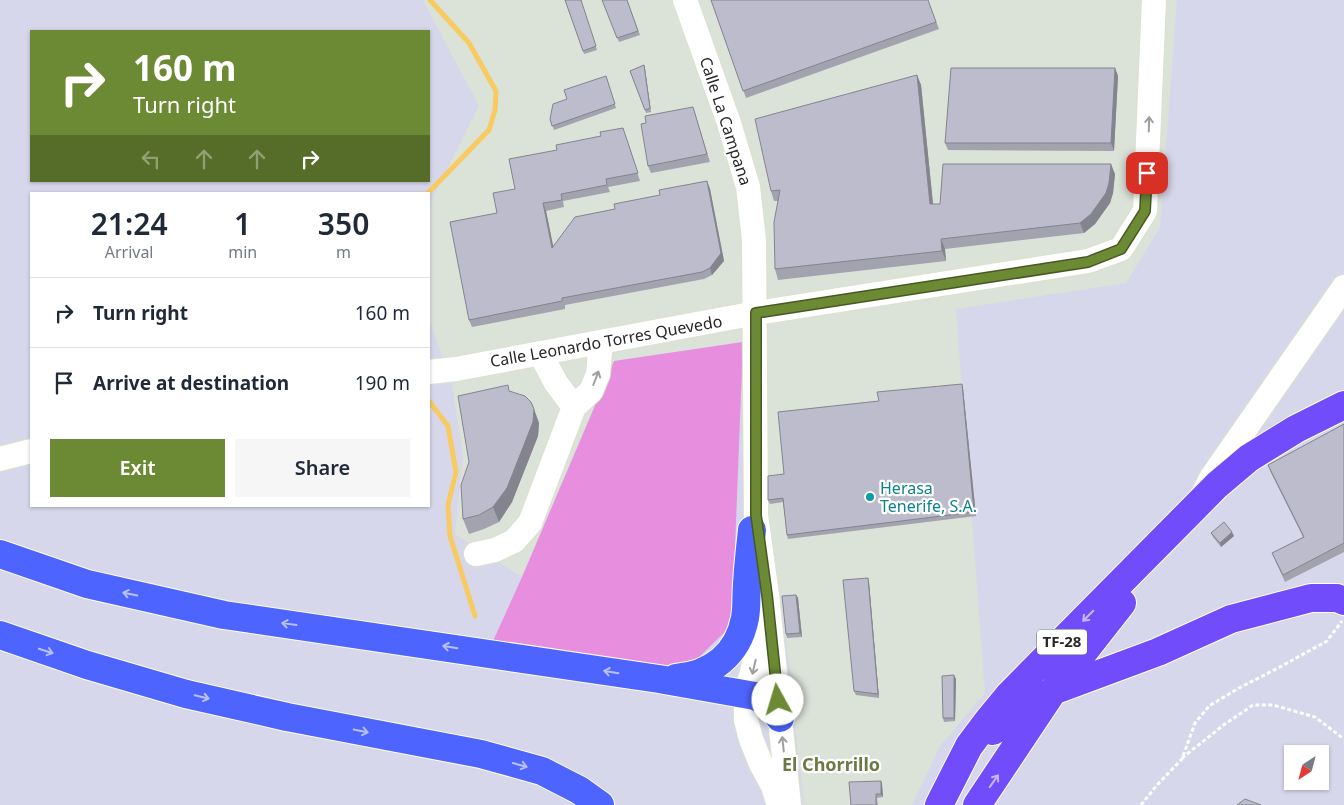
<!DOCTYPE html>
<html lang="en">
<head>
<meta charset="utf-8">
<style>
  body { margin:0; font-family:"Noto Sans",sans-serif; background:#f6f6f7; color:#1f2937; height:100vh; display:flex; flex-direction:column; font-size:19px; white-space:nowrap }
  * { box-sizing:border-box; margin:0 }
  p { font-size:16px; color:#747a83 }
  .icon { flex:none; width:28px; height:28px; fill:none; stroke:currentColor; stroke-width:2; stroke-linecap:round; stroke-linejoin:round }
  .map { position:relative; flex:1; overflow:hidden }
  .panel { position:absolute; left:30px; top:192px; width:400px; height:315px; display:flex; flex-direction:column; background:#fff; border-radius:0px; box-shadow:0 1px 4px #0004 }
  .panel>* { flex:none }
  .hud { position:absolute; left:30px; top:30px; width:400px; height:152px; border-radius:0px; box-shadow:0 1px 4px #0004; background:#6c8934; color:#fff; overflow:hidden }
  .needle { width:32px; rotate:216deg }
  .tools { position:absolute; left:1284px; top:745px; display:grid; gap:10px }
  .tools a { display:grid; place-items:center; width:45px; height:45px; border-radius:0px; background:#fff; box-shadow:0 1px 4px #0004; font-size:25px }
  .pin { position:absolute; display:grid; place-items:center; width:42px; height:42px; color:#fff; margin:-21px; border-radius:10px; box-shadow:0 2px 8px #0006 }
  .me { position:absolute; width:55px; margin:-28px; rotate:354deg; stroke-linejoin:round; filter:drop-shadow(0 0 4px #0008) }
  .turn { display:flex; align-items:center; gap:18px; height:105px; padding:0 20px; font-size:22px }
  .turn .icon { width:65px; height:65px; stroke-width:2.5 }
  .turn b { display:block; font-size:35px; line-height:42px }
  .lanes { display:flex; align-items:center; height:48px; padding:0 20px; background:#0003; justify-content:center; gap:25px; direction:ltr }
  .lanes .off { opacity:.35 }
  .eta { display:flex; justify-content:space-evenly; align-items:center; height:85px; text-align:center }
  .eta b { font-size:30px; font-weight:600; line-height:35px }
  .cta { display:flex; gap:10px; margin-top:auto; padding:10px 20px }
  .cta a { flex:1; height:58px; border-radius:0px; background:#6c8934; color:#fff; font-size:20px; font-weight:600; line-height:58px; text-align:center }
  .cta a+a { background:#f6f6f7; color:#1f2937 }
  ul { padding:0; list-style:none }
  li { display:flex; align-items:center; gap:15px; height:70px; padding:0 20px; border-top:1px solid #e0e1e3 }
  li div { flex:1 }
  li b { display:block; font-size:19px }
  li em { font-style:normal }
  .map>svg:first-child { display:block }
  .industrial { fill:#dbe2d8 }
  .green { fill:#e78ede }
  .lines { fill:none; stroke-linecap:round; stroke-linejoin:round }
  .stream { stroke:#f7cb60; stroke-width:5 }
  .minor-casing { stroke:#dce2cc; stroke-width:26 }
  .major-casing { stroke:#fff; stroke-width:30 }
  .highway-casing { stroke:#fff; stroke-width:30 }
  .path { stroke:#fff; stroke-width:3; stroke-dasharray:4 2.5; stroke-linecap:butt }
  .minor { stroke:#fff; stroke-width:24 }
  .major { stroke:#714cfb; stroke-width:28 }
  .highway { stroke:#4e64ff; stroke-width:28 }
  .wall { fill:#a3a2af }
  .shaded-wall { fill:#84848f }
  .building { fill:#bdbccc; stroke:#84848f }
  .oneway { stroke:#9e9e9e }
  .oneway2 { stroke:#b8c1ff }
  .oneway3 { stroke:#c6b7fd }
  .route-casing { stroke:#465922; stroke-width:12 }
  .route { stroke:#6c8934; stroke-width:9 }
  .culture-dot { fill:#0f9aa8; stroke:#fff; stroke-width:2 }
  .labels { text-anchor:middle; stroke-width:4.5; stroke-linejoin:round; paint-order:stroke }
  .shield { fill:#fff; stroke:#686868; stroke-width:1 }
  .shield-label { font-size:15px; font-weight:bold; fill:#272727 }
  .street-label { font-size:16px; fill:#272727; stroke:#fff }
  .culture-label { font-size:16px; fill:#0d838f; stroke:#fff; text-anchor:start }
  .neighbourhood-label { font-size:18px; font-weight:bold; fill:#6c7a45; stroke:#fff }
</style>
</head>
<body>
<div class="map">
<svg width="1344" height="805" viewBox="0 0 1344 805">
  <rect width="100%" height="100%" fill="#d7d7eb"/>
  <path class="industrial" d="M423,0h754l-17,227 -34,56 -170,26 29,384 -45,53 -28,59h-108l-10,-89 7,-8 -1,-18 -7,-1 -24,-165 -4,-186 -151,23 -92,216 -67,-43 8,-78 -11,-72 -23,-66v-113l50,-99z"/>
  <path class="green" d="M743,342l-11,283 -38,37 -28,6 -173,-27 29,-64 92,-216z"/>
  <g class="lines">
    <path class="stream" d="M427,194l62,-64 6,-20 1,-19 -27,-48 -39,-43
      M429,401l19,25 8,46 -8,33 2,31 25,80"/>
    <g class="minor-casing">
      <path id="minor" d="M685,0l44,123 19,64 6,53 2,275 11,80 22,210
        M540,353l16,30 18,24
        M429,372l27,-3 300,-56 332,-52 33,-12 24,-38 9,-211
        M0,459l31,-8
        M1204,492l7,-14 133,-191
        M476,554l19,-4 19,-9 16,-18 44,-116 17,-16 7,-17 3,-32
        M758,623l1,23 -13,48v26l5,19 10,25 12,22 6,19"/>
    </g>
    <g class="major-casing">
      <path id="major" d="M993,731l24,-19 36,-21 105,-39 73,-33 80,-21h26l7,3
        M939,805l30,-59 18,-24 23,-28 207,-209 32,-27 47,-29 48,-24
        M977,805l76,-114 69,-88"/>
    </g>
    <g class="highway-casing">
      <path id="highway" d="M0,554l87,30 137,31 435,64 96,17 12,6 13,16
        M0,635l87,30 99,29 101,23 194,37 61,17 37,19 21,15
        M676,678c35,-3 62,-23 69,-60 2,-11 1,-23 2,-34 1,-18 3,-36 5,-54"/>
    </g>
    <path class="path" d="M1182,758l43,-34 28,-19h20l42,12 29,22
      M1141,805l16,-20 25,-26 13,-36 14,-17 30,-18 39,-20 49,-27 15,-20"/>
    <use href="#minor" class="minor"/>
    <use href="#major" class="major"/>
    <use href="#highway" class="highway"/>
  </g>
  <path class="wall" d="M565,0h16l16,50 -13,4z
    M602,0h25l13,35 -21,7z
    M711,0h217l11,29 -193,69z
    M644,65l1,4 6,43 -5,1 -16,-42z
    M1115,68l3,8 -4,75 -166,-1 -3,-7z
    M917,75l4,10 12,119h7l175,-30 -2,19 -3,10 -15,21 -11,9 -139,16 1,12 -168,19 -3,-11 3,-68h-4l-3,-10z
    M606,76l10,32 -62,22 -4,-11 17,-20z
    M693,107l17,55 -59,11 -3,-7 -2,-43z
    M623,128l17,53 -32,6 2,5 -47,9 1,6 -18,4 7,35 62,-37 92,-28 3,8 14,72 -12,14 -8,4 -139,26v4l-93,18 -3,-7 28,-107 18,-24 42,-39 44,-14z
    M962,384l1,4 13,128 -188,23 -1,-4 -4,-33 -13,2 -2,-4 16,-26 95,-73z
    M510,391l21,11 8,21 -1,13 -26,66 -13,20 -15,7 -15,5 -6,-15z
    M1344,424v128l-59,30 -10,-22 -3,-7 31,-16 -32,-64 -3,-8z
    M1211,533l23,3 -13,11 -8,-10z
    M868,578l1,4 10,116 -23,-3 -2,-4z
    M796,595l2,3 4,39 -15,1 -1,-4z
    M956,679l-1,42 -11,1 -1,-4z
    M881,781l1,3 1,13 -6,1 1,7h-27z"/>
  <path class="shaded-wall" d="M644,65l1,4 6,43 -1,-4z
    M1115,68l3,8 -4,75 -3,-8z
    M917,75l4,10 13,129 -4,-10z
    M1111,164l4,10 -2,19 -3,10 -15,21 -11,9 -4,-10z
    M707,181l3,8 14,72 -12,14 -2,-7z
    M543,203l3,8 9,44 -3,-7z
    M941,239l4,10 1,12 -4,-10z
    M962,384l1,4 13,128 -2,-4z
    M534,409l5,14 -1,13 -26,66 -13,20 -6,-15z
    M1232,532l2,4 -13,11 -1,-4z
    M868,578l1,4 10,116 -1,-4z
    M796,595l2,3 4,39 -2,-4z
    M954,675l2,4 -1,42 -1,-3z
    M881,781l1,3 1,13 -2,-3z"/>
  <path class="building" d="M565,0h16l15,46 -13,5z
    M602,0h25l11,31 -21,7z
    M711,0h217l8,22 -193,69z
    M644,65l6,43 -5,2 -15,-39z
    M951,68h164l-4,75h-166z
    M917,75l13,129h10l3,-40h168l-2,19 -3,10 -15,21 -11,9 -139,16 1,12 -167,18 -1,-47 6,-32 -9,1 -16,-72z
    M606,76l9,28 -63,22 -2,-7 3,-15 14,-5 -3,-9z
    M693,107l14,47 -59,12 -7,-42 5,-1 -1,-7z
    M623,128l15,45 -32,6 1,6 -46,9 1,6 -19,3 9,45 23,-31 40,-8 -1,-5 46,-9 -1,-5 48,-9 14,72 -11,15 -8,4 -140,26v3l-93,19 -19,-98 47,-9 -4,-20 22,-4 -6,-30 48,-9 -1,-5 45,-9 -1,-4z
    M962,384l12,128 -187,23 -4,-37 -15,2v-24l16,-2 -6,-62 101,-11 -2,-9z
    M508,385l1,6 16,5 6,6 3,7 -1,13 -26,66 -14,19 -14,8 -16,4 -2,-34 8,-23 -11,-66z
    M1344,424v119l-61,32 -11,-22 32,-16 -36,-72z
    M1224,522l8,10 -12,11 -9,-10z
    M868,578l10,116 -24,-3 -11,-111z
    M796,595l4,38 -14,1 -4,-38z
    M954,675v43h-11l-1,-42z
    M881,781v13h-5v11h-25l-2,-23z
    M1245,799l16,6h-24z"/>
  <defs><path id="oneway-shaft" d="M-6 0H5M1.5-3L5.5 0L1.5 3" fill="none" stroke-width="1.6" stroke-linecap="round" stroke-linejoin="round" transform="scale(1.25)"/></defs>
  <g class="oneway">
    <use href="#oneway-shaft" transform="translate(1149 124) rotate(-88)"/>
    <use href="#oneway-shaft" transform="translate(596 378) rotate(-69)"/>
    <use href="#oneway-shaft" transform="translate(754 667) rotate(103)"/>
    <use href="#oneway-shaft" transform="translate(783 744) rotate(-96)"/>
  </g>
  <g class="oneway2">
    <use href="#oneway-shaft" transform="translate(130 594) rotate(-168)"/>
    <use href="#oneway-shaft" transform="translate(289 624) rotate(-172)"/>
    <use href="#oneway-shaft" transform="translate(450 647) rotate(-171)"/>
    <use href="#oneway-shaft" transform="translate(46 651) rotate(18)"/>
    <use href="#oneway-shaft" transform="translate(611 672) rotate(-171)"/>
    <use href="#oneway-shaft" transform="translate(202 697) rotate(13)"/>
    <use href="#oneway-shaft" transform="translate(361 731) rotate(11)"/>
    <use href="#oneway-shaft" transform="translate(520 765) rotate(16)"/>
  </g>
  <g class="oneway3">
    <use href="#oneway-shaft" transform="translate(1088 616) rotate(135)"/>
    <use href="#oneway-shaft" transform="translate(994 781) rotate(-55)"/>
  </g>
  <g class="lines">
    <g class="route-casing">
      <path id="route" d="M778,700l-11,-105 -11,-80v-202l332,-51 33,-13 24,-38 2,-38"/>
    </g>
    <use href="#route" class="route"/>
  </g>
  <circle class="culture-dot" cx="870" cy="497" r="5"/>
  <g class="labels">
    <rect class="shield" x="1037" y="629.5" width="50" height="25" rx="4"/>
    <g class="shield-label">
      <text x="1062" y="647">TF-28</text>
    </g>
    <g class="street-label">
      <text transform="translate(726 121) rotate(72)" y="6">Calle La Campana</text>
      <text transform="translate(606 341) rotate(-10)" y="6">Calle Leonardo Torres Quevedo</text>
    </g>
    <g class="culture-label">
      <text x="880" y="494">Herasa<tspan x="880" dy="18">Tenerife, S.A.</tspan></text>
    </g>
    <g class="neighbourhood-label">
      <text x="831" y="771">El Chorrillo</text>
    </g>
  </g>
</svg>
<div class="tools">
<a><svg class="needle" viewBox="-14 -14 28 28"><path d="M0-13l5 13h-10z" fill="#e53935"/><path d="M0 13l5-13h-10z" fill="#747a83"/></svg></a>
</div>
<div class="pin" style="left:1147px;top:173px;background:#d93025"><svg class="icon" aria-label="arrive" viewBox="0 0 24 24"><path d="M6 21V4h12l-3 4 3 4H6"/></svg></div>
<svg class="me" style="left:778px;top:700px" viewBox="-20 -20 40 40"><circle r="19" fill="#fff"/><path d="M0-13L10 11 0 6-10 11z" fill="#6c8934"/></svg>
<div class="hud">
<div class="turn"><svg class="icon" aria-label="right" viewBox="0 0 24 24"><path d="M7 20v-9h11M14 6l5 5-5 5"/></svg><div><b>160 m</b>Turn right</div></div>
<div class="lanes"><svg class="icon off" aria-label="left" viewBox="0 0 24 24"><path d="M17 20v-9H6M10 6l-5 5 5 5"/></svg><svg class="icon off" aria-label="ahead" viewBox="0 0 24 24"><path d="M12 20V5M6 11l6-6 6 6"/></svg><svg class="icon off" aria-label="ahead" viewBox="0 0 24 24"><path d="M12 20V5M6 11l6-6 6 6"/></svg><svg class="icon" aria-label="right" viewBox="0 0 24 24"><path d="M7 20v-9h11M14 6l5 5-5 5"/></svg></div>
</div>
<section class="panel">
<div class="eta">
<div><b>21:24</b><p>Arrival</p></div>
<div><b>1</b><p>min</p></div>
<div><b>350</b><p>m</p></div>
</div>
<ul>
<li><svg class="icon" aria-label="right" viewBox="0 0 24 24"><path d="M7 20v-9h11M14 6l5 5-5 5"/></svg><div><b>Turn right</b></div><em>160 m</em></li>
<li><svg class="icon" aria-label="arrive" viewBox="0 0 24 24"><path d="M6 21V4h12l-3 4 3 4H6"/></svg><div><b>Arrive at destination</b></div><em>190 m</em></li>
</ul>
<div class="cta"><a>Exit</a><a>Share</a></div>
</section>
</div>
</body>
</html>
